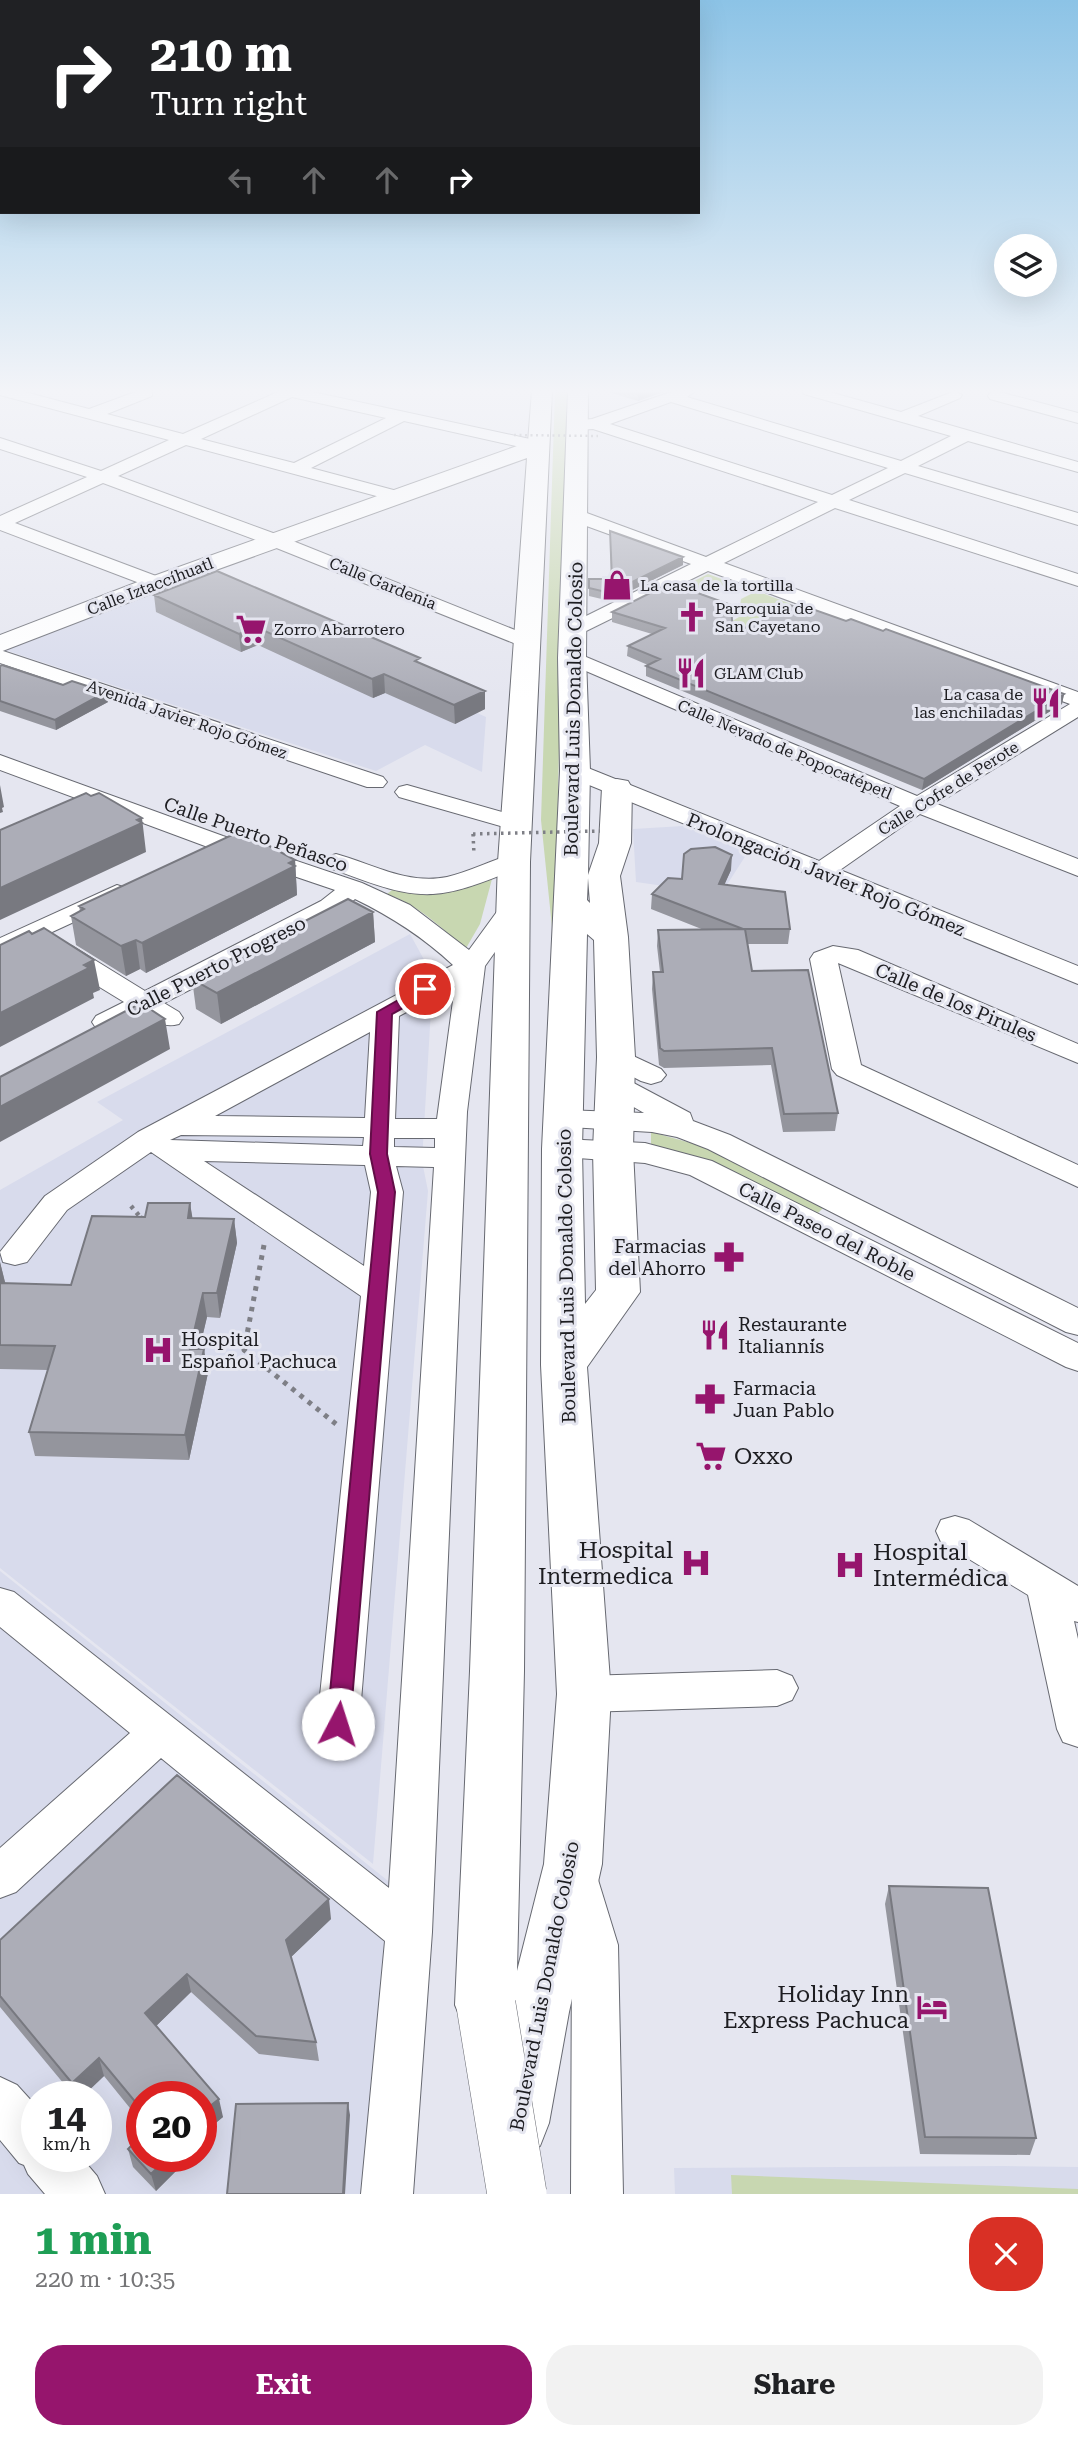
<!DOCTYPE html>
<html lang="en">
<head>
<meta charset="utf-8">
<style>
  body { margin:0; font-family:"Roboto Serif",serif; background:#f2f2f2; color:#202124; height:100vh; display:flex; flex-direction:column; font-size:26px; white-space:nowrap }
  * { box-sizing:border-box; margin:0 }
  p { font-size:23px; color:#757577 }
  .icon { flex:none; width:38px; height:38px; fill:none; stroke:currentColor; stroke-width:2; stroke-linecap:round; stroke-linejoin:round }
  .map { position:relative; height:2194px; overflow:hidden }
  .side { display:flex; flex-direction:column; background:#fff; flex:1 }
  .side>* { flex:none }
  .hud { position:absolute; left:0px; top:0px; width:700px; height:214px; box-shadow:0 7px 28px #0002; background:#202124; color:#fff; overflow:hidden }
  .buttons { position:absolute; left:994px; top:234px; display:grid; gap:14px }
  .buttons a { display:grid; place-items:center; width:63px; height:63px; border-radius:50%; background:#fff; box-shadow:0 7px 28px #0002; font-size:35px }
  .speed { position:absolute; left:21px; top:2081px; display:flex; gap:14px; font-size:35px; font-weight:700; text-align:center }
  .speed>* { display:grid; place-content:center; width:91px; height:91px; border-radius:50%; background:#fff; box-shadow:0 7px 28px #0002; line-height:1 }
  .speed small { font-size:18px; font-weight:400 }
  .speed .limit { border:10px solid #d22; background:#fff; color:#111 }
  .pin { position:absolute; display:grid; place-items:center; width:60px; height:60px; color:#fff; margin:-30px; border:4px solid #fff; border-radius:50%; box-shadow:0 2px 7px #0007 }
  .me { position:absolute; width:77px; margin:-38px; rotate:5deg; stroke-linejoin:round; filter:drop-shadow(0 0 5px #0008) }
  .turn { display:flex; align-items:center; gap:24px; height:147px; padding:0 35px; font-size:32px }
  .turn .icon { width:91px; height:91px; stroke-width:2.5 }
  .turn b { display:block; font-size:49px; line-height:60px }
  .lanes { display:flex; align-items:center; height:66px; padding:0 35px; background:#0003; justify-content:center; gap:35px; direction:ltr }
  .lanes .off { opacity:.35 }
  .round { display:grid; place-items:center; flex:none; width:74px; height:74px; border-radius:28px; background:#f2f2f2 }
  .summary { display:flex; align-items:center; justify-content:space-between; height:119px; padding:0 35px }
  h1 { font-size:42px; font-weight:700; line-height:52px; color:#1e9e55 }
  .cta { display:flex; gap:14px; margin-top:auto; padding:14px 35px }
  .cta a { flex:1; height:80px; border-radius:28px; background:#96156d; color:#fff; font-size:28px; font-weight:700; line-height:80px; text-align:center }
  .cta a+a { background:#f2f2f2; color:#202124 }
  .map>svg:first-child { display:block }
  .built { fill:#d8dbec; fill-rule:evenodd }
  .green { fill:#c8d7b1 }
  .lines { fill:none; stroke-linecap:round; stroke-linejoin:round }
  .minor-casing { stroke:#676971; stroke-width:2 }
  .major-casing { stroke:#676971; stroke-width:2 }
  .path-far2 { stroke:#7e7f86; stroke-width:3.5; stroke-dasharray:2.5 4.5; stroke-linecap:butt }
  .path-far1 { stroke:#7e7f86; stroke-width:4.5; stroke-dasharray:3.5 5; stroke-linecap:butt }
  .path { stroke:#7e7f86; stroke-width:5; stroke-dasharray:4.5 6; stroke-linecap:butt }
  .minor { fill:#fff; fill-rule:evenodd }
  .major { fill:#fff; fill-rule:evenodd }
  .major-bridge-casing { stroke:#676971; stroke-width:60; stroke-linecap:butt }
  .path-bridge-far1 { stroke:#7e7f86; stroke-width:2.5; stroke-dasharray:2 3.5; stroke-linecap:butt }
  .path-bridge { stroke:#7e7f86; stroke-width:3.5; stroke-dasharray:2.5 4.5; stroke-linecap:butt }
  .major-bridge { stroke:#fff; stroke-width:59 }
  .wall { fill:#94959d }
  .shaded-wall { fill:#787980 }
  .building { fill:#acadb7; stroke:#787980; stroke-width:2 }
  .route { fill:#96156d; stroke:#620e47; stroke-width:2 }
  .labels { text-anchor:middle; stroke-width:6; stroke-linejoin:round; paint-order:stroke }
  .far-street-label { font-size:16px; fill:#1d1d21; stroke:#e5e6f0 }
  .far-poi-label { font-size:16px; fill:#1d1d21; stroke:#e5e6f0; text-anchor:start }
  .street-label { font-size:19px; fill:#1d1d21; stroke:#e5e6f0 }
  .poi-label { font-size:19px; fill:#1d1d21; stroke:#e5e6f0; text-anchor:start }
  .near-poi-label { font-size:23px; fill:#1d1d21; stroke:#e5e6f0; text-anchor:start }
</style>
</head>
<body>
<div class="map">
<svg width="1078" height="2194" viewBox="0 0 1078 2194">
  <rect width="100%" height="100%" fill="#e5e6f0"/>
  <path class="built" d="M186,581l300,136 -4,55 -57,-27 -49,26 -371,-121z
    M683,826l65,26 -27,42 -85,-12 -3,-53z
    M410,934l23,42 -11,185 6,30 -55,673 -373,-296v-378l123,-70 -26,-18z
    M0,1571l397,317 16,306h-413zM37,2096h59v60h-59zM142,2096h59v60h-59z
    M1004,2166l74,1v27h-403l-1,-26z"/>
  <path class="green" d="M555,391h12l-12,536h-3l-11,-107z
    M708,574l22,8 -17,8 -41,2z
    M757,591l34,13 -47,24 -15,-5 10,-6 2,-18z
    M492,879l-12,45 -15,26c-24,-24 -46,-44 -78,-56l5,-4c37,2 63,1 100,-11z
    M651,1132l62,17 111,58 -7,7 -111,-52 -55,-18z
    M731,2175l347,14v5h-346z"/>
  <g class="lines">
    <g class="minor-casing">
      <path id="minor" d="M0,391h21l68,18 49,-18h14v5l-45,18 76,20 97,-43h28l236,51 3,4 -3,4 -6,1 -134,-30 -93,47 90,24 3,4 -9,5 -209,-56 -68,31 155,57 262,105 3,4 -3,4h-14l-262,-105 -156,-58 -88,40 149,56 3,4 -3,4h-14l-150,-57v-14l87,-39 -87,-28v-11l101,33 68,-31 -169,-45zM292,397l94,21 -92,45 -93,-24z
        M674,391h22l-9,6 214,64 50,-25 -147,-42 -2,-3h24l75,21 54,-21 7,4 -2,3 -42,18 160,46v10l-110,-31 -50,25 160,47v12l-173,-52 -56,27 229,74v12l-243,-78 -111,55 354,129v25l-141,87 141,55v17l-158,-62 -80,56 238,96v18l-511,-208 -4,-5 4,-5h16l236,95 81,-55 -335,-144 -4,-4 4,-4h14l338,142 153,-92 -362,-133 -128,63h-14l-3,-4 3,-4 125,-62 -121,-44 -2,-4 2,-4h14l122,45 112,-55 -225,-73 -16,1 -8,-5 2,-4 21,-2zM671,402l217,66 -56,27 -222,-71z
        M996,391l82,22v10l-88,-24 -2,-3 2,-3z
        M0,650l383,127 4,5 -4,5h-16l-367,-124z
        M0,755l223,81 139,47 48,22 59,45 35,-48 9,-2 9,2 4,6 -41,58 -18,146 -35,820 -19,262h-52l24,-253 -224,-183 -145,134 -16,6v-50l130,-115 -130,-106v-39l14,4 375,296 45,-721 -38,-1 7,26 -44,533 -6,13 -15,5 -15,-5 -6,-13 44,-429 -210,-144 -84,58 -40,52 -12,3 -12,-3 -3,-10 45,-56 93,-64 315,-167c-30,-28 -61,-48 -98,-66l-16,14 -175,90 15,9 4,6 -4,6c-15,4 -23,-2 -36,-10 -16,8 -29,18 -47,14l-4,-6 4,-6 28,-14 -72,-44 -3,-6 3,-6 10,-2 10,2 73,45 176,-90 14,-11 -130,-44 -205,-76zM455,986l-18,133h-42l4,-103zM370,1032l-5,86 -150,-2zM181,1135l183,2 -1,9 -193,-6zM394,1138h41v10l-41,-1zM204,1161l161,4 6,27 -7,74z
        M407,785l120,34 3,5 -3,5 -9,2 -119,-34 -4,-5 4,-5z
        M336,854c37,10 71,31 111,23 23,-5 44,-17 67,-23l9,3 4,5 -4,5c-29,10 -59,25 -90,27 -36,2 -72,-15 -106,-27l-4,-5 4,-5z
        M117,885l9,3 4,5 -4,5 -126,58v-18z
        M833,946l25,4 220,94v19l-240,-100 23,102 217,100v22l-241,-112 -5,-6 -22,-110 4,-6z
        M616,1048l45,21 5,6 -5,6 -10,3 -10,-3 -35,-18 -4,-6 4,-6z
        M616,1076l10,3 64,34 3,8 37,14 348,173v27l-12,-3 -358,-183 -31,-12 -25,-5 -99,-6 -4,-7 4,-7 11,-2 80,3 -38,-22 -5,-6 5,-6z
        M562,1139l83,4 67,18 366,182v28l-12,-4 -376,-192 -45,-12 -94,-7 -4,-7 4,-7z
        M955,1516l14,4 109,66v36l-4,-1 4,18v108l-15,-5 -6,-13 -29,-134 -87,-53 -5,-11 5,-11z
        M777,1670l15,6 6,12 -6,12 -15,6 -193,6 -15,-5 -6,-13 6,-13 15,-5z
        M579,1864l16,6 23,75 5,249h-52l1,-249 -16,-60 7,-15z
        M0,2077l17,8 20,22v49h43l17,20 8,18h-60l-17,-20 -4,-9 -5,-2 -19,-23z"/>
    </g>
    <g class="major-casing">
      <path id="major" d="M532,391h20l-22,471 -6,809 -7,300 27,-107 13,-170 -16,-329 1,-216 18,-378 -2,-113 10,-267h20l-2,267 4,113 -2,104 11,-32 3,-55 4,-7 11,-2 11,2 4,7 -1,55 -11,33 8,61 7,120 -2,93 7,142 -53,75 24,327 -9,170 -33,148 -20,111 -9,23 -23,9 -23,-9 -9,-23 19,-95 -18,7 -22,-9 -9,-21 15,-334 28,-809 29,-404 -361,130 -166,64v-17l148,-57 380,-136zM588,878l2,25 -3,-3zM587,934l7,6 3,117 -4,93 3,140 -11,14 -3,-155z"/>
    </g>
    <path class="path-far2" d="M473,834l1,20"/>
    <path class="path-far1" d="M131,1206l10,12"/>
    <path class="path" d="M140,1217l2,2
      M264,1245l-20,105 92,74"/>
    <use href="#minor" class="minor"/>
    <use href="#major" class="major"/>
    <g class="major-bridge-casing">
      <path id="major-bridge" d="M486,2005l31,189"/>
    </g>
    <path class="path-bridge-far1" d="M514,435l84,1"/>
    <path class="path-bridge" d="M473,834l127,-3"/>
    <use href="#major-bridge" class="major-bridge"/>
  </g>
  <path class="wall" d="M609,391h57l-28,10 -29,-9z
    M610,531l73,26v8l-73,36 -21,-5v-17h22z
    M154,595l266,68 65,46 -30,15 -70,-31 -12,5 -115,-53 -17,7 -85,-40z
    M612,612l121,22 113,-13 37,10 181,63 -2,10 -140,86 -276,-114v-10l2,-1 -21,-9 1,-10 24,-12 -40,-12z
    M0,666l108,36 -52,28 -56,-19z
    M295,860l2,35 -151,78 -6,-4 -14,7 -50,-31 -5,-29 9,-5 -1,-5z
    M731,870l-7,15 66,44 -2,15h-41l5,27 86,142 -3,18 -52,1 -12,-67 -107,3 -5,-3 -7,-76 1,-17h7l-3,-26 1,-16h46l-53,-21 1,-15 30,-15z
    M373,912l2,30 -154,82 -25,-15 -4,-30z
    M190,1203l2,15 42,1 3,24 -17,75 -13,-1 -8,32 9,24 -19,87 -154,-4 -6,-24 19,-62 -48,-1v-107l5,21 66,2 74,-68z
    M889,1886l147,252 -6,17 -110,-1 -35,-250z
    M331,1919l-40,38 25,85 3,19 -60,-7 -68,-62 -35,34 67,91 -22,18v-39h-59v27l-38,-47 -21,20h-9l-74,-89v-67z
    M128,2149l54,16 -26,26 -23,-24z"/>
  <path class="shaded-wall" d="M643,391h23l-28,10v-9z
    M683,557v8l-73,36v-8z
    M256,627l2,18 -17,7 -2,-18z
    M384,674l1,19 -12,5 -1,-19z
    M485,691v18l-30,15 -1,-19z
    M106,692l2,10 -52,28 -1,-10z
    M1064,694l-2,10 -140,86 2,-11z
    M0,785l4,22 -2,1 1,4 -3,1z
    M142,818l4,34 -146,68v-32z
    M732,855l-1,15 -13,29 1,-15z
    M295,860l2,35 -151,78 -4,-30z
    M373,912l2,30 -154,82 -4,-31z
    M136,940l4,29 -14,7 -5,-30z
    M94,960l6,30 -7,3 1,5 -94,49v-34z
    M165,1019l5,30 -170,93v-35z
    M190,1203l4,24 -6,-9z
    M234,1219l3,24 -17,75 -3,-25z
    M0,1262l6,24 -6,16z
    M203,1293l4,24 -13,56 -4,-24z
    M204,1349l4,24 -19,87 -4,-25z
    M329,1899l2,20 -42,40 -3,-19z
    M187,1974l4,18 -41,40 -5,-19z
    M99,2058l5,18 -21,20h-7l-4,-13z
    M219,2099l4,18 -22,18v-22z
    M348,2103l2,12 -5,79h-2z
    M169,2156h11l2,9 -26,26 -5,-17z"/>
  <path class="building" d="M610,531l73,26 -73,36 -21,-5v-9h23z
    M217,571l203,87 -5,3 70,30 -31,14 -70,-31 -12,5 -116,-52 -17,7 -85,-39z
    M670,583l61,22 2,29 57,-29 6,2 5,-2 45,16 5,-2 32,12 3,-2 178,65 -140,85 -278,-113 14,-7 -32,-13 37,-18 -53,-16z
    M2,665l61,20 9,-4 34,11 -51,28 -55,-19v-35z
    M86,793l5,3 8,-3 43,25 -5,2 5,3 -142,65v-58z
    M234,834l21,4 40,22 -6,3 6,3 -153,77 -6,-3 -15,6 -50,-30 13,-7 -5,-3z
    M715,847l17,8 -13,29 66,8 5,37h-47l-91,-35 16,-16 14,1 2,-25 7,-5z
    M348,899l25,13 -156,81 -25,-14z
    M44,928l50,32 -10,5 5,3 -89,45v-68l29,-14 3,3z
    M745,929l7,42 56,-1 30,143 -54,1 -12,-66 -108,3 -4,-3 -7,-76h10l-5,-42z
    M141,1003l24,16 -165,88v-30z
    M148,1203h42l-2,15 46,1 -17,74h-14l-13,56h14l-19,86 -156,-3 26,-86 -55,-1v-62l71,2 21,-69 53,1z
    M177,1775l152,124 -43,41 30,102 -60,-6 -69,-62 -42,39 74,86 -18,14v-17h-59v14l-43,-52 -27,25 -72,-87v-56z
    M889,1886l99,2 48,250 -111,-1z
    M348,2103l-5,91h-116l9,-90z
    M142,2135v21h27l-18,18 -23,-25z"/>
  <linearGradient id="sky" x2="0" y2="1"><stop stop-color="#8cc3e6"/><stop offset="0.56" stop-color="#f3f4f8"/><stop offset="1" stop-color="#f3f4f8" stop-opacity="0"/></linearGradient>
  <rect width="1078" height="698" fill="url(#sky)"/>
  <path class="route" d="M425,985l5,1 2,3 -2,4 -38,21 -5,140 8,38 -45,532 -4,7 -8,3 -8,-3 -3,-7 51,-532 -8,-38 7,-142z"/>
  <defs>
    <g id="shop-bare" transform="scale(2.415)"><path d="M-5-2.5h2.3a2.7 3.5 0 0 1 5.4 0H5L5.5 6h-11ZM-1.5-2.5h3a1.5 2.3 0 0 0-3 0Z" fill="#96156d" stroke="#e5e6f0" stroke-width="2.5" paint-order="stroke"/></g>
    <g id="church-bare" transform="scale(2.415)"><path d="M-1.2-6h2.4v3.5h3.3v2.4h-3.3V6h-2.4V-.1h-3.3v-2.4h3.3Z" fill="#96156d" stroke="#e5e6f0" stroke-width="2.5" paint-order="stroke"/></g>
    <g id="supermarket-bare" transform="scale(2.415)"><path d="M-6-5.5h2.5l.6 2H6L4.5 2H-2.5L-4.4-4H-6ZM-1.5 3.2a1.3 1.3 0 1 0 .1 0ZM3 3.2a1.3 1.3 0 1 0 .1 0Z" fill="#96156d" stroke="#e5e6f0" stroke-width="2.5" paint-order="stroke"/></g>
    <g id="restaurant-bare" transform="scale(2.415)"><path d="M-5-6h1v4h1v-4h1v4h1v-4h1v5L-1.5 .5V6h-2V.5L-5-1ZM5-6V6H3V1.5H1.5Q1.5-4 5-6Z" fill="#96156d" stroke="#e5e6f0" stroke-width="2.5" paint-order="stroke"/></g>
    <g id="pharmacy-bare" transform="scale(2.415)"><path d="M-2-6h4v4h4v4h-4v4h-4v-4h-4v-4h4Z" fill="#96156d" stroke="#e5e6f0" stroke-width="2.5" paint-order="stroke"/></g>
    <g id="hospital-bare" transform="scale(2.415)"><path d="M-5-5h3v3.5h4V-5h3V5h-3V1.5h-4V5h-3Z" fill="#96156d" stroke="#e5e6f0" stroke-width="2.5" paint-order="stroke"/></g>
    <g id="hotel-bare" transform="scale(2.415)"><path d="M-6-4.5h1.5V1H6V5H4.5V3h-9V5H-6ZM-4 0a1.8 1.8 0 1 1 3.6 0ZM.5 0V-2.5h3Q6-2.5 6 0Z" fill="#96156d" stroke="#e5e6f0" stroke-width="2.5" paint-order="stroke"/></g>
  </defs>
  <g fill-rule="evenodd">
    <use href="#shop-bare" x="617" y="585"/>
    <use href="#church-bare" x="692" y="617"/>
    <use href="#supermarket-bare" x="251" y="629"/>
    <use href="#restaurant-bare" x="691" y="673"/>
    <use href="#restaurant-bare" x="1046" y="703"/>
    <use href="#pharmacy-bare" x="729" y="1257"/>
    <use href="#restaurant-bare" x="715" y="1335"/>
    <use href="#hospital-bare" x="158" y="1350"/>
    <use href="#pharmacy-bare" x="710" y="1399"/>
    <use href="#supermarket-bare" x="711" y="1456"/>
    <use href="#hospital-bare" x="696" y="1563"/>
    <use href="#hospital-bare" x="850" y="1565"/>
    <use href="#hotel-bare" x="932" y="2007"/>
  </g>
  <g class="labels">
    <g class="far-street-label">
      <text transform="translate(383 583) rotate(22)" y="6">Calle Gardenia</text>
      <text transform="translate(150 586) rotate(-21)" y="6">Calle Iztaccíhuatl</text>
      <text transform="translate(187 719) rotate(19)" y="6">Avenida Javier Rojo Gómez</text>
      <text transform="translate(785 749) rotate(23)" y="6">Calle Nevado de Popocatépetl</text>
      <text transform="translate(948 788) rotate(-32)" y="6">Calle Cofre de Perote</text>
    </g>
    <g class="far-poi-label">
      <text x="640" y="591">La casa de la tortilla</text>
      <text x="715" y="614">Parroquia de<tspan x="715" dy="18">San Cayetano</tspan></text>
      <text x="274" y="635">Zorro Abarrotero</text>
      <text x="714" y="679">GLAM Club</text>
      <text x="1023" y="700" text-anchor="end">La casa de<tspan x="1023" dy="18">las enchiladas</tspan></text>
    </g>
    <g class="street-label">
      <text transform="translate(573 709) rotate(-89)" y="7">Boulevard Luis Donaldo Colosio</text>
      <text transform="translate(256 834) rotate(19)" y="7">Calle Puerto Peñasco</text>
      <text transform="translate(826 874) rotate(22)" y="7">Prolongación Javier Rojo Gómez</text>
      <text transform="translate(216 966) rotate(-27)" y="7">Calle Puerto Progreso</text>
      <text transform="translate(956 1002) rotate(23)" y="7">Calle de los Pirules</text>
      <text transform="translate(827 1231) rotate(27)" y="7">Calle Paseo del Roble</text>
      <text transform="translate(566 1276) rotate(-91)" y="7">Boulevard Luis Donaldo Colosio</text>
      <text transform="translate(544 1986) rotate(-79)" y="7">Boulevard Luis Donaldo Colosio</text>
    </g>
    <g class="poi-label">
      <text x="706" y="1253" text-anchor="end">Farmacias<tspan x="706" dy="22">del Ahorro</tspan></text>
      <text x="738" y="1331">Restaurante<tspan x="738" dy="22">Italianni´s</tspan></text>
      <text x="181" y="1346">Hospital<tspan x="181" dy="22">Español Pachuca</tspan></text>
      <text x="733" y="1395">Farmacia<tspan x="733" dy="22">Juan Pablo</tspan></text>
    </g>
    <g class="near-poi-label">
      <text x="734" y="1464">Oxxo</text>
      <text x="673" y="1558" text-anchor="end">Hospital<tspan x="673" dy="26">Intermedica</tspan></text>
      <text x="873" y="1560">Hospital<tspan x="873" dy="26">Intermédica</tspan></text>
      <text x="909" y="2002" text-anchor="end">Holiday Inn<tspan x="909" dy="26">Express Pachuca</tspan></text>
    </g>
  </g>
</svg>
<div class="buttons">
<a><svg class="icon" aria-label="layers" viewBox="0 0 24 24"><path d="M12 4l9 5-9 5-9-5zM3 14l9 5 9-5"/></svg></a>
</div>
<div class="speed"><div>14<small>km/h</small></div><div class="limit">20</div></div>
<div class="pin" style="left:425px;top:989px;background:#d93025"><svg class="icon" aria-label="arrive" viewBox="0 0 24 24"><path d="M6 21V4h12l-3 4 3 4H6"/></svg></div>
<svg class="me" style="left:338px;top:1724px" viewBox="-20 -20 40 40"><circle r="19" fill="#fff"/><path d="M0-13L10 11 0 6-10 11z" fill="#96156d"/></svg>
<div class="hud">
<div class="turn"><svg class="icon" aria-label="right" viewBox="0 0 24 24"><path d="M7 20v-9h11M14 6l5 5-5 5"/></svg><div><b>210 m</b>Turn right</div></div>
<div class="lanes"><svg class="icon off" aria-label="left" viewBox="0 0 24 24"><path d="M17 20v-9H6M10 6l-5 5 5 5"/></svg><svg class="icon off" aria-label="ahead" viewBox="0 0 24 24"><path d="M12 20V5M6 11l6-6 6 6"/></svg><svg class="icon off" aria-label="ahead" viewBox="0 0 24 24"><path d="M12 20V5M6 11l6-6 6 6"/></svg><svg class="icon" aria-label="right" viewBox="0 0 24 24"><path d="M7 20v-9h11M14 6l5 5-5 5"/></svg></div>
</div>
</div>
<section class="side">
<div class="summary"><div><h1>1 min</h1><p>220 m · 10:35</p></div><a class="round" style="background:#d93025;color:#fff"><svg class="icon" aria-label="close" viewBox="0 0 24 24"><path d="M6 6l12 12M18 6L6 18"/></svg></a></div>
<div class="cta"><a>Exit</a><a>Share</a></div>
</section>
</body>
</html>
